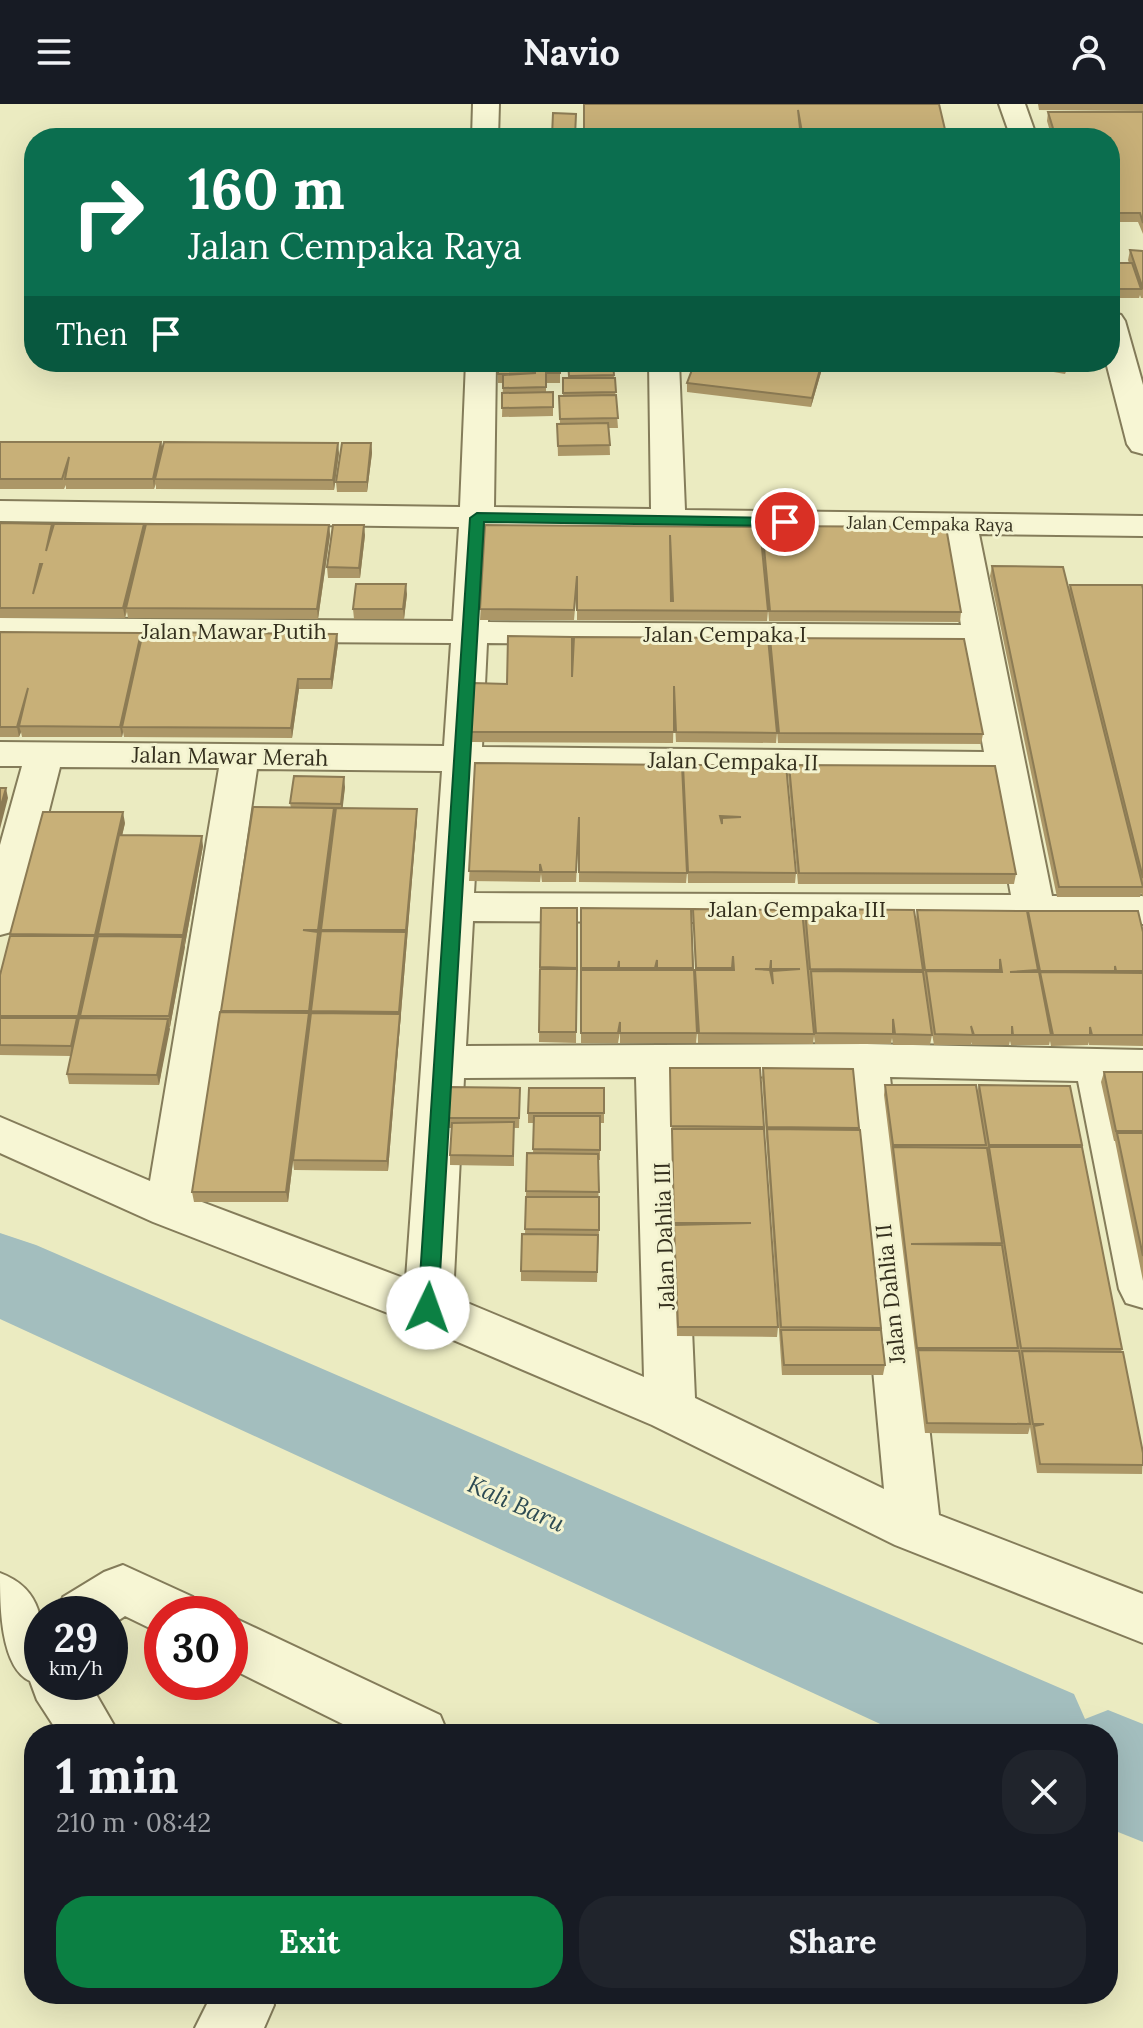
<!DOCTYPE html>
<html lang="en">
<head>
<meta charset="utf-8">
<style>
  body { margin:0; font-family:Lora,serif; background:#20242c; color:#f1f3f6; height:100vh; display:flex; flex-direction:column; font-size:30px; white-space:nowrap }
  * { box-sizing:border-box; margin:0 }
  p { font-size:26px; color:#9ea1a6 }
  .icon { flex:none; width:44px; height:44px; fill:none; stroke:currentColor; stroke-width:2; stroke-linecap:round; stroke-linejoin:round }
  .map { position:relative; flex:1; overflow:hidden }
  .details { position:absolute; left:24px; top:1620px; width:1094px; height:280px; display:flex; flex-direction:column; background:#171b24; border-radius:32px; box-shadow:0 8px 32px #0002 }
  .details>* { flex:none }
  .top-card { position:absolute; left:24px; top:24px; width:1096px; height:244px; border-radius:32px; box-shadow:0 8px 32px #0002; background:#0b6e4f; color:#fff; overflow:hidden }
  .speed { position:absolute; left:24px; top:1492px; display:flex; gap:16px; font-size:40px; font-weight:700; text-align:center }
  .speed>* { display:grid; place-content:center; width:104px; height:104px; border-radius:50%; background:#171b24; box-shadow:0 8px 32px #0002; line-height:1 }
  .speed small { font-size:20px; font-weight:400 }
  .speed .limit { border:12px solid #d22; background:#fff; color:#111 }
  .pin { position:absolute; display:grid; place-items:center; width:68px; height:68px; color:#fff; margin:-34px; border:4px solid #fff; border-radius:50%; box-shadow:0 2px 8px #0007 }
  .me { position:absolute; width:88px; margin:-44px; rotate:3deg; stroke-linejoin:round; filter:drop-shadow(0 0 6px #0008) }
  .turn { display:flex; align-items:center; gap:28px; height:168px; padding:0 32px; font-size:36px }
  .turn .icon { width:104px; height:104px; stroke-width:2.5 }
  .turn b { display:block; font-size:56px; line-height:68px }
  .then { display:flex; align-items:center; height:76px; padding:0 32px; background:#0003; gap:16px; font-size:30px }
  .round { display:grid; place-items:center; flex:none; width:84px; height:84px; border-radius:32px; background:#20242c }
  .headline { display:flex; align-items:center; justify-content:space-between; height:136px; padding:0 32px }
  h1 { font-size:48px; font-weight:800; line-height:60px }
  .cta { display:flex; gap:16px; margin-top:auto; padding:16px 32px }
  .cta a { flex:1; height:92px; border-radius:32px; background:#0b8043; color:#fff; font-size:32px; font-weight:800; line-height:92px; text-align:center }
  .cta a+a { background:#20242c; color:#f1f3f6 }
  header { display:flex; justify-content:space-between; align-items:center; height:104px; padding:0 32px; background:#171b24; font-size:36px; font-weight:800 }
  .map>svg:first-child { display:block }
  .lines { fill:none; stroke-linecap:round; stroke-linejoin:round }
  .river { fill:#a3bebe; fill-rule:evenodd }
  .minor-casing { stroke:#847c5a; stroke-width:4 }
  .minor { fill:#f7f6d4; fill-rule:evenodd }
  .wall { fill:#ac9767 }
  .shaded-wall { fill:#8c7b54 }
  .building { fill:#c8b078; stroke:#8c7b54; stroke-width:2; fill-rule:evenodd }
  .route { fill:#0b8043; stroke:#07532c; stroke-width:2 }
  .labels { text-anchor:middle; stroke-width:6; stroke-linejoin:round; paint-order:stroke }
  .far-street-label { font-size:18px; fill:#342f1d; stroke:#f3f3d0 }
  .street-label { font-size:22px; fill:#342f1d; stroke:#f3f3d0 }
  .water-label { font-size:24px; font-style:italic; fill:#2d4b53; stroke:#f3f3d0 }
</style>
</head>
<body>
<header><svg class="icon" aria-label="menu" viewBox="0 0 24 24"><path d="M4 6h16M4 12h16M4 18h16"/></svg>Navio<svg class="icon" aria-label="person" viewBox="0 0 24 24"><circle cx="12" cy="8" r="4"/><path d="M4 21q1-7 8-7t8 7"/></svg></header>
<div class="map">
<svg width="1143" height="1924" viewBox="0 0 1143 1924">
  <rect width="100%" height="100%" fill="#ebebc1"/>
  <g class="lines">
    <path class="river" d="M0,1129l36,12 1038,449 11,25 23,-9 35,14v118l-35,-14v-94h-206l-902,-415z"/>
    <g class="minor-casing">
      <path id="minor" d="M473,0h26l-1,34h-26z
        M999,0h26l12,34h-26z
        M1110,208l11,3 4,6 18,64v69l-11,-3 -5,-7 -21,-82h4z
        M466,258h30l-2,145 157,2 -2,-147h30l6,148 458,6v20l-164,-2 73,362h91v28l-670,-3 -7,125 400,-2 277,6v32h-21l21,95v131l-17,-5 -7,-14 -41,-208 -188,-4 49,438 204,79v49l-248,-98 -243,-120 -241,-103 -258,-100 -153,-69v-36l150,64 69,-413 -159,-1 -39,154 -6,10 -15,4v-90l22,-79h-22v-24l444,4 7,-103 -451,-3v-22l453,3 6,-94 -459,-6v-20l460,6zM493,424l452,6 16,91 -473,-3zM487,539l478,4 19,105 -502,-5zM257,665l185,2 -36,508 -212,-80zM481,667l508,5 22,119 -537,-2zM846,972l38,413 -189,-91 -14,-321zM636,973l8,300 -191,-80 11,-219z
        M123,1461l70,32 8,17h-39v20l-37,-18 -15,10v-12h-55l8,-17 41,-25z
        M0,1469c51,19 42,64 42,109h47l30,52h-60l-22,-34 -7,-19c-30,-14 -30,-77 -30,-108z
        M230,1512l210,99 8,19h-85l-133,-66z
        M209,1890h62l3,11 -10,23h-69l15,-30z"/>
    </g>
    <use href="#minor" class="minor"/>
  </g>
  <path class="wall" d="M1038,0h105v7l-104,-1z
    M1048,8h95v122l-5,-12h-28v-84h-58l-5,-17z
    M553,9l23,1v24h-23z
    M1130,146l13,1v47h-2l-1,-3 -1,3h-29v-35h19l-1,-3z
    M498,258h62v21h-14v9h7v24l-51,1 1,-34h-5z
    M567,258h46l5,66h-9l1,27 -52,1 -1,-32h3l-1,-28h4v-18h6z
    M695,258h129l-13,45 -124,-15v-9z
    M1009,258h61l-5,12 -57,-10z
    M0,338h161l1,7 177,4 -5,37 -178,-1v-5l-2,5h-88v-4l-2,4h-64z
    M371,339l1,10 -5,39h-30l-1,-10z
    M0,419l52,5 93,1 184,-4 1,10 -12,84 -190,-1 -1,-6 -2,6h-125z
    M485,421l275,2 8,84 -1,10 -190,-1v-34l-3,34h-94z
    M762,422l199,86 -1,10 -191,-1 -7,-85z
    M365,431l-5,43h-32l-1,-11z
    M992,462l77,24 1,-5 73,4v308l-2,-4 -1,4h-83l-67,-321z
    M407,490l-3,25h-50l-1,-10z
    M0,528l142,6 196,6 -6,45h-33l-7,49 -168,-1 -1,-5 -1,5h-100l-1,-5 -2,5h-19z
    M770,534l213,96 -2,10 -203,-1 -8,-95z
    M572,573l205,56 -1,10 -100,-1 -2,-37 -1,38 -202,-1v-10l36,-48z
    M475,659l212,110 -1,10 -107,-1v-54l-3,54h-34l-1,-8 -1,8 -71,-1z
    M683,661h103l10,108 -1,10h-107z
    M789,661l227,109 -2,10h-216l-10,-109z
    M345,683l-3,21 75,11 -29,352 -94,-1 -1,-9 -5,41h-94l-2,-10 29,-181 70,-203 -1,-5z
    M125,719l-3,12 81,11 -33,181h-1l-10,58 -90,-1 -2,-10 4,-18 -71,-1v-80l10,-41z
    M577,804l-1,135 -37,-1 1,-75z
    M581,804l110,1 6,124 -1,10h-76v-11l-2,11h-37z
    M693,805l111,11 1,-11 111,10 1,-9 110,5 1,-4 115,21v114l-54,-1v-3l-1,3 -37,1 -1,-5 -1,4h-38l-1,-4 -1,4h-37l-1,-3v3h-37l-3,-17 1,7 -2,10h-37l-1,-7 -1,6h-76l-1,-8 -1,8 -115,-1z
    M670,964h90l18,259 -1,10 -100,-1z
    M763,964l96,60 26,237 -2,10h-101l-20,-297z
    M1104,968h39v209l-28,-140h-1l-13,-59z
    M885,981l92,7 2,-7 103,60 40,204 -1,3 22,101 -1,21 -105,-1 -7,-46 -2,7 -103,-1 -41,-338z
    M604,984v35h-4v37h-2l1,70 -2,52 -76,-1v-10l4,-36 2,-82h6l1,-30h-6v-10z
    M520,994l-1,30h-5v38l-64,-1v-10l2,-27h-4l-1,-10z"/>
  <path class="shaded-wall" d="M822,258h2l-13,45 1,-9z
    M161,338l2,10 -8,27 -1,10 -1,-10z
    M338,339l1,10 -5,37 -1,-10z
    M371,339l1,10 -5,39v-10z
    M144,420l2,10 -20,74 -1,10 -2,-10z
    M329,421l1,10 -12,84 -1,-10z
    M364,421l1,10 -5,43 -1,-10z
    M406,480l1,10 -3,25 -1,-10z
    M141,529l2,10 -21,84 1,5 -1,5 -2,-10z
    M337,530l1,10 -6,45 -1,-10z
    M298,575l1,10 -7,49 -1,-10z
    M28,584l-9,38 2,6 -2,5 -2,-10z
    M344,673l1,10 -3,27 -1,-10z
    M6,684l2,10 -8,31v-20z
    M334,704l1,10 -15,122 -2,-10z
    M417,705v10l-29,352 -1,-10z
    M123,708l2,11 -25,111h-2l1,5 -1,6 -3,-10z
    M202,732l1,10 -18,99 -2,-10z
    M318,828l2,10 -10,80 -1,-11z
    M95,832l3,11 -18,69 1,5 -1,6 -2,-11z
    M183,833l2,10 -15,80 -1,-11z
    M309,909l1,10 -22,179 -2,-10z
    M77,914l2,10 -6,28 -2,-10z
    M168,915l2,10 -11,56 -2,-10z"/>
  <path class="building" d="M584,0h355l8,34h-144l-5,-28 3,28h-217z
    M1048,8h95v111l-3,-10h-30v-75h-54z
    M553,9l23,1 -1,23 -23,-1z
    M1130,146l13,1v38z
    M1110,159h22l9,26h-31z
    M498,258h62v11h-14v14l-43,1v-13l33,-2 -38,1z
    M695,258h127l-10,36 -125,-15z
    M568,259h45l1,12 -45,1z
    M563,274h52l1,14 -53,1z
    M553,288v15l-51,1v-15z
    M616,291l2,23 -58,1 -1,-23z
    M608,319l2,22 -52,1 -1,-22z
    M0,338h161l-8,37h-88l4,-22 -7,22h-62z
    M164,338l174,1 -5,37 -178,-1z
    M342,339h29l-4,39h-31z
    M0,419l52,1 -6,27 8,-27h90l-21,84h-123zM40,460h2l-9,30z
    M146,420l183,1 -12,84 -191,-1z
    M333,421h31l-5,43 -32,-1z
    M485,421l275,2 8,84 -191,-1v-34l-3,34 -94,-1zM670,431l3,66h-2z
    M762,422l184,1 15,85 -191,-1z
    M992,462l71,1 80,320h-84z
    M356,480h50l-3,25h-50z
    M1070,481h72l1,4v289z
    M0,528l141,1 -21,94 -101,-1 9,-38 -11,39h-17z
    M143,528l194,2 -6,45h-33l-7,49 -169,-1z
    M508,532l64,1v40l2,-40 194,1 9,95 -101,-1 -2,-46v46h-203l3,-49 33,1z
    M770,534l194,1 19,95 -204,-1z
    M475,659l207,2 5,108 -108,-1v-55l-3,55h-34l-2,-8v8l-71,-1z
    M683,661h103l10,108 -108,-1zM720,712l21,1 -19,1v6z
    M789,661l206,1 21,108 -217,-1z
    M294,672l50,1 -3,27 -51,-1z
    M0,684h6l-6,21z
    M253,703l81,1 -16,122h-15l15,2 -9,79h-88z
    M336,704l81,1 -11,121h-85z
    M43,708h80l-28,123 -85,-1z
    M119,731l83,1 -19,99 -85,-1z
    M541,804h36v60l-37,-1z
    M581,804l110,1 2,59h-36v-8l-2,8h-36v-7l-1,7h-37z
    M693,805l109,1 12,124 -115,-1 -4,-63h39l-1,-14 -1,12h-36zM771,856v9h29l-28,2 1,13 -3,-14 -15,-1h15z
    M805,805l109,1 9,60 -113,-1z
    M917,806l110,1 11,59 -28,2h29l12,63h-38l-1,-9v9h-38l-3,-9 2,9 -38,-1 -9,-63 76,1 -2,-13v11h-75z
    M1028,807h110l5,21v39h-27l-1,-5v5h-75z
    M321,827l85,1 -7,80 -88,-1z
    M10,832h85l-17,80h-78v-41z
    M98,832l85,1 -14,79h-89z
    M540,865h37l-1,63h-37z
    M581,866h113l3,63h-77v-11l-2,11h-37z
    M811,867l112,1 9,63 -37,-1 -2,-15v15l-77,-1z
    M1040,868l103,1v62h-51l-2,-8v8h-37z
    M220,908l89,1 -23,179h-94z
    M311,909l89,1 -13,147 -94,-1z
    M0,914h77l-6,28 -71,-1z
    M79,914l89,1 -11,56 -90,-1z
    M670,964h90l4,59 -93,-1z
    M763,964l90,1 6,59 -92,-1z
    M1104,968h39v59h-27z
    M885,981h91l10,60h-93z
    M979,981l91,1 12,59h-93z
    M449,983l71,1 -1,30h-72z
    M529,984h75v25h-76z
    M534,1012h66v34l-67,-1z
    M514,1018l-1,34 -63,-1 2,-32z
    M672,1025h92l14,198h-100l-4,-102 77,-2h-77z
    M767,1025l93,1 21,198 -100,-1z
    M1117,1029h26v123z
    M893,1043l94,1 15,95 -91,1 91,1 16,103h-101z
    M989,1043h93l40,202 -101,-1z
    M527,1049l71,1 1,38 -73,-1z
    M526,1093h73v33l-74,-1z
    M522,1130l76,1 -1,37 -76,-1z
    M781,1226h100l4,35h-101z
    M918,1246l101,1 11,73 -103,-1z
    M1022,1247l101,1 20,101v12l-103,-1 -6,-38 10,-2h-11z"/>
  <path class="route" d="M477,409l308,5 7,4 -7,4 -301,-4 -46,786 -3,6h-14l-3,-6 52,-790z"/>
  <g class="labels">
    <g class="far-street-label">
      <text transform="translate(930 420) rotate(1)" y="6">Jalan Cempaka Raya</text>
    </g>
    <g class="street-label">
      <text x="234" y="535">Jalan Mawar Putih</text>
      <text x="725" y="538">Jalan Cempaka I</text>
      <text transform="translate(230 652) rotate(1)" y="8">Jalan Mawar Merah</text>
      <text transform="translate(733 657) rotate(1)" y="8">Jalan Cempaka II</text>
      <text x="797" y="813">Jalan Cempaka III</text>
      <text transform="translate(664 1132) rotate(-92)" y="8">Jalan Dahlia III</text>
      <text transform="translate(890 1190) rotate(-96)" y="8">Jalan Dahlia II</text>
    </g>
    <g class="water-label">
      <text transform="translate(516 1400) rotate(24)" y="8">Kali Baru</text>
    </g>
  </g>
</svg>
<div class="speed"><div>29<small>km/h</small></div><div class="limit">30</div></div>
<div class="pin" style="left:785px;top:418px;background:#d93025"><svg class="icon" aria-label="arrive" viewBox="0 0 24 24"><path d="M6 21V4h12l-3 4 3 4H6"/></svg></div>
<svg class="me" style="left:428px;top:1204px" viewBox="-20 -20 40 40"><circle r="19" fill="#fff"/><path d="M0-13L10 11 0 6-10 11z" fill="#0b8043"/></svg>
<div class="top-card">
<div class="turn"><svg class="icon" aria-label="right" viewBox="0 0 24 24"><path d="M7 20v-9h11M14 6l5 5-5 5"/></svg><div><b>160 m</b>Jalan Cempaka Raya</div></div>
<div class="then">Then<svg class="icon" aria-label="arrive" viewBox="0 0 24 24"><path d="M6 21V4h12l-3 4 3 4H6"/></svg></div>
</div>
<section class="details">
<div class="headline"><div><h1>1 min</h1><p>210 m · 08:42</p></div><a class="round"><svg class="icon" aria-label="close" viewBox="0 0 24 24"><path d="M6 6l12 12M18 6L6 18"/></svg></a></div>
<div class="cta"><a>Exit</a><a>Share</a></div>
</section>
</div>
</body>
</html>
